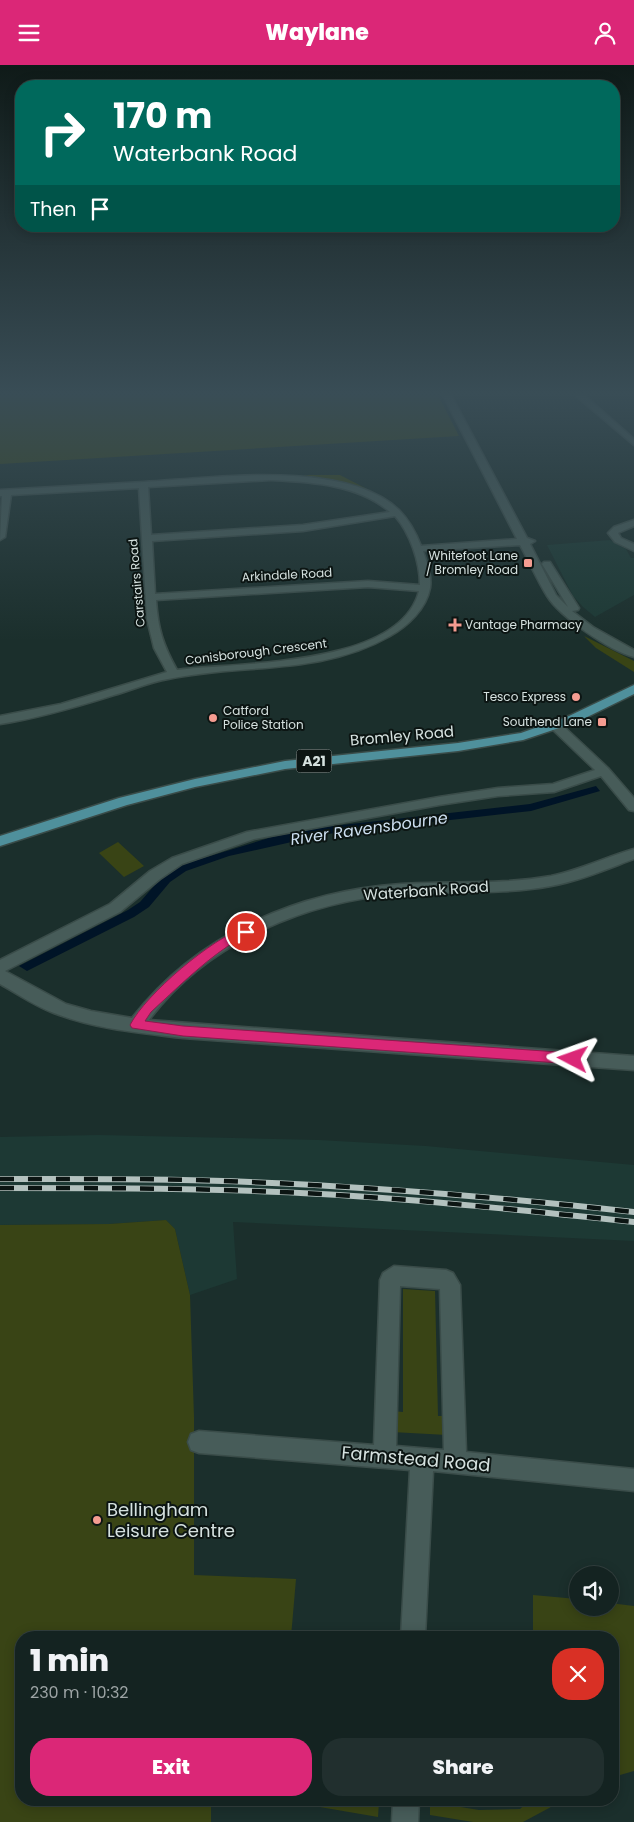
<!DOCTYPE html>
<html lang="en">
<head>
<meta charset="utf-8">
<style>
  body { margin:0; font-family:Poppins,sans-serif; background:#212f2e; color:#f1f3f6; height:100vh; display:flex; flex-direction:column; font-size:19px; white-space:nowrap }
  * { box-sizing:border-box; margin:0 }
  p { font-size:16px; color:#9da4a5 }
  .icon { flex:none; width:28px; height:28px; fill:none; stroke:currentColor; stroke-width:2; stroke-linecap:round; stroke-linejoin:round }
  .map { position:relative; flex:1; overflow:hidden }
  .panel { position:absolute; left:15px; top:1566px; width:604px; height:175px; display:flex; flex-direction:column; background:#142321; border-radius:20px; box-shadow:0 2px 12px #0003,0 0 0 1px #33403f }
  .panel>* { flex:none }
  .banner { position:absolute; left:15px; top:15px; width:605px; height:152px; border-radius:20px; box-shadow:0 2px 12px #0003,0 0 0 1px #33403f; background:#00695c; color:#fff; overflow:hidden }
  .controls { position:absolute; left:569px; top:1501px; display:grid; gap:10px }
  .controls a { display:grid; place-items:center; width:50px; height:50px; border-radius:50%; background:#142321; box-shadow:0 2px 12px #0003,0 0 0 1px #33403f; font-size:25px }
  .pin { position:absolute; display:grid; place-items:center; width:42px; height:42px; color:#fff; margin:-21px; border:2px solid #fff; border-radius:50%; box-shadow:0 1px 5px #0007 }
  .me { position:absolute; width:55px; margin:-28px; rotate:274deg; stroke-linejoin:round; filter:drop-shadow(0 0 4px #0008) }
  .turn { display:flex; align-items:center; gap:18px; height:105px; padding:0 15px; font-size:22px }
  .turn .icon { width:65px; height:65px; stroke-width:2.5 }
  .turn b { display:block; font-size:35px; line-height:42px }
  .then { display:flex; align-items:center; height:48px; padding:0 15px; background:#0003; gap:10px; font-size:19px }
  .round { display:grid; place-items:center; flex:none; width:52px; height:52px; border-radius:20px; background:#212f2e }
  .head { display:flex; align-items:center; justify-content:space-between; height:85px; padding:0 15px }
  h1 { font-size:30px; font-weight:800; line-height:38px }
  .action { display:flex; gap:10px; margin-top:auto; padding:10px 15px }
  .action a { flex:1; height:58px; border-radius:20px; background:#db2777; color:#fff; font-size:20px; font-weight:800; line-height:58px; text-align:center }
  .action a+a { background:#212f2e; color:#f1f3f6 }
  header { display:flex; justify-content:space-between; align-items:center; height:65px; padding:0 15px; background:#db2777; color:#fff; font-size:22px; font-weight:800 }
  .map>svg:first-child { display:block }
  .built { fill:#1d3934 }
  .green { fill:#394415 }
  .water { fill:#001427 }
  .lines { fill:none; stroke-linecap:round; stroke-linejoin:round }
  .minor-casing { stroke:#3a4c49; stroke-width:3 }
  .major-casing { stroke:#3a4c49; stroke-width:3 }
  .minor { fill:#475c59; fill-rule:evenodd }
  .major { fill:#4f909c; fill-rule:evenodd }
  .rail-casing { stroke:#b3c1be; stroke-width:6 }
  .rail { stroke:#0c1513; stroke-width:4.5; stroke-dasharray:14; stroke-linecap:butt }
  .route { fill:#db2777; stroke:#8e194d }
  .poi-dot { fill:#f59c91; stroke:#0c1513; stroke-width:2 }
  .labels { text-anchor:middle; stroke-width:4; stroke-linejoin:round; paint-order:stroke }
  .far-poi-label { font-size:12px; fill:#d5e1df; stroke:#0c1513; text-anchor:end }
  .far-street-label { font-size:12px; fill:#d5e1df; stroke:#0c1513 }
  .shield { fill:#0c1513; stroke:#99a4a2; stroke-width:1 }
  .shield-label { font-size:14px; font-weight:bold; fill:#d5e1df }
  .street-label { font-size:15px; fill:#d5e1df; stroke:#0c1513 }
  .water-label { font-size:16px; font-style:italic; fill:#cddff0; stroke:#0c1513 }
  .near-street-label { font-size:18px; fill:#d5e1df; stroke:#0c1513 }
  .near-poi-label { font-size:18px; fill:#d5e1df; stroke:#0c1513; text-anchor:start }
</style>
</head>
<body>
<header><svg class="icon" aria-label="menu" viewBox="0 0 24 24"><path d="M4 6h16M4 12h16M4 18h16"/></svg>Waylane<svg class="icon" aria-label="person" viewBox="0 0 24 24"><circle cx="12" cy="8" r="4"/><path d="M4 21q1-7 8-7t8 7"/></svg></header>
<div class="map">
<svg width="634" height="1757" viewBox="0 0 634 1757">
  <rect width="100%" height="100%" fill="#1b2f2c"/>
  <path class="built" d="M610,475l16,9 5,9h3v37l-39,22 -12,-10 -10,-11 -26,-51z
    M99,1070l220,5 107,6 208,19v76l-401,-19 4,57 -47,16 -15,-66 -9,-9 -57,4 -109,1v-88z"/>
  <path class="green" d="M0,330h438l21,41 -459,28z
    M303,410h37l31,16 -34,-10z
    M584,571l50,25v11l-38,-24z
    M118,777l26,24 -20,11 -25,-24z
    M166,1155l9,9 15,66 4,122v158l102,4 -5,58h-270v163h346l12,2 -1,15 -99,-17 -68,6v16h-211v-597l109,-1z
    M403,1224l32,2 3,125h9v19l-55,-3v-21l11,1z
    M533,1530l44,4 1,8h32v-4l24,3v165l-21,6 -1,-140h-79z
    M530,1735h34l-41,22h-50l-43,-7v-13l49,8 41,-1z"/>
  <path class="water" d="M596,721l4,5 -69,20 -204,23 -98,22 -43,15 -16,11 -21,25 -15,10 -107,54 -8,-5 109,-56 12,-8 21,-24 20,-13 91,-28 52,-10 206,-23z"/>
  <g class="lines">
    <g class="minor-casing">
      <path id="minor" d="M443,330h8l76,143 8,3 -5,3 26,51 12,12 -26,-43 2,-2h6l29,46 -1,2 -6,1 21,16 41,23v7c-24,-6 -74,-40 -87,-61 -10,-16 -18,-35 -27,-51l-97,6c4,12 9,25 7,37 -4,21 -22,38 -40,48 -70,40 -146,27 -222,43 -18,3 -36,11 -54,16 -38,12 -75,23 -114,29v-8l61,-12 106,-32 -13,-24 -7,-29 -8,-131 -128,7 -6,42 -5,3 2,-44h-2v-6c48,-3 96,-5 144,-8 68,-4 202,-23 255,28 10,10 17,23 22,36l96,-7zM270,415c40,2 88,4 120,32l-87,13 -152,10 -3,-48zM395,451c15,17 25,46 25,69l-52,-4 -213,13 -3,-53 151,-10zM368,522l51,4c-19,76 -181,71 -242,79 -14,-25 -19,-41 -21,-70z
        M575,330h9l50,44v6z
        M634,455v6l-16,7 3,5 13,6v7l-19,-9 -7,-9 6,-6z
        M556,657l4,1 48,45 26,30v13l-5,-1 -28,-34 -47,16 -56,4 -59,9 -185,34 -72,25 -22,15 -40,33 -115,59 61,33 25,7 41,7c64,-83 165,-127 269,-134 50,-3 101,1 150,-8 29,-6 55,-19 83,-27v10c-27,10 -55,22 -83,27 -49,9 -99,5 -148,8 -95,6 -196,48 -254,126l485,36v14l-451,-32c-43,-5 -88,-9 -129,-25 -19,-7 -36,-19 -54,-29v-24l110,-56 40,-33 22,-13 75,-26 192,-35 59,-9 55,-4 42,-14 -43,-41 -2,-3 2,-3z
        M394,1201l52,4 7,3 7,12 6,167 168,17v22l-201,-20 -8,166h-24l9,-167 -211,-17 -8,-3 -3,-8 3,-8 8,-3 175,14 6,-165 3,-7zM400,1221l40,3 4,161 -48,-4z
        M393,1735h26l-1,22h-26z"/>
    </g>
    <g class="major-casing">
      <path id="major" d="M634,620v9l-2,1 -55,27 -54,18 -65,11 -173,18 -90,18 -68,18 -127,41v-10l119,-38 76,-19 90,-18 173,-18 63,-10 48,-17z"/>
    </g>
    <use href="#minor" class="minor"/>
    <use href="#major" class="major"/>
    <g class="rail-casing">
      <path id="rail" d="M0,1114c83,0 166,-1 250,3 128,5 256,16 384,30
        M0,1123c107,0 214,0 321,6 105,6 209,17 313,28"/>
    </g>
    <use href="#rail" class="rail"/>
  </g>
  <linearGradient id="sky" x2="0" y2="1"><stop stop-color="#0f1a18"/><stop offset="0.57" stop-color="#394d56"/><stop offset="1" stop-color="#394d56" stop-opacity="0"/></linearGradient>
  <rect width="634" height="576" fill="url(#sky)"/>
  <path class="route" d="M246,862l6,5c-5,6 -17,9 -24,14 -28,19 -52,43 -77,66l-6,9 38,5 390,27 4,2 2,4 -2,4 -4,1 -390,-28 -51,-8 -2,-3c16,-31 82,-87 116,-98z"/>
  <g class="poi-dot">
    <rect x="523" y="493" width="10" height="10" rx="2.5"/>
    <path d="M452.5 552.5h5v5h5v5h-5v5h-5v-5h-5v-5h5z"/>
    <circle cx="576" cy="632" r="5"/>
    <circle cx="213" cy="653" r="5"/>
    <rect x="597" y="652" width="10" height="10" rx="2.5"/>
    <circle cx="97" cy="1455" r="5"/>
  </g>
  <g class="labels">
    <g class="far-poi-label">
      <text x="518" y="495">Whitefoot Lane<tspan x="518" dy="14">/ Bromley Road</tspan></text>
      <text x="465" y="564" text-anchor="start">Vantage Pharmacy</text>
      <text x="566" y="636">Tesco Express</text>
      <text x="223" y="650" text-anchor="start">Catford<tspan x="223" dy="14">Police Station</tspan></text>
      <text x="592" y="661">Southend Lane</text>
    </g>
    <g class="far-street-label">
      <text transform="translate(287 510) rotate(-3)" y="4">Arkindale Road</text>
      <text transform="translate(137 518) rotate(-95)" y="4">Carstairs Road</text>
      <text transform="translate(256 587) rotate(-7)" y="4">Conisborough Crescent</text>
    </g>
    <rect class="shield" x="296.5" y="684.5" width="35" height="23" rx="4"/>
    <g class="shield-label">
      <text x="314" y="701">A21</text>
    </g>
    <g class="street-label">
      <text transform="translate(402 671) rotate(-5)" y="5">Bromley Road</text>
      <text transform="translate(426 826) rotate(-4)" y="5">Waterbank Road</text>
    </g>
    <g class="water-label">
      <text transform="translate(369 763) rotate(-8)" y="6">River Ravensbourne</text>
    </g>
    <g class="near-street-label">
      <text transform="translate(416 1394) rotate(5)" y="6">Farmstead Road</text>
    </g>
    <g class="near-poi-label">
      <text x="107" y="1451">Bellingham<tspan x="107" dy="21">Leisure Centre</tspan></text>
    </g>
  </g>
</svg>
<div class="controls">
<a><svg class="icon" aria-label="sound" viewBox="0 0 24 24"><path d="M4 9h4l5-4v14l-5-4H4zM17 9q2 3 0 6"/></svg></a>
</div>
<div class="pin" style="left:246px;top:867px;background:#d93025"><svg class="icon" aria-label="arrive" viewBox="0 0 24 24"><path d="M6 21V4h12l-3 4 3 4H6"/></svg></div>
<svg class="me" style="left:573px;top:994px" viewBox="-20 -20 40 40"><path d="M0-17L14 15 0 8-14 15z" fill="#db2777" stroke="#fff" stroke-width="4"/></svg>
<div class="banner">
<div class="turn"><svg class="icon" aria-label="right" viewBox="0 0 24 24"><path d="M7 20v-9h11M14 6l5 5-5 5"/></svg><div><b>170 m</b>Waterbank Road</div></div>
<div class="then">Then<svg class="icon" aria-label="arrive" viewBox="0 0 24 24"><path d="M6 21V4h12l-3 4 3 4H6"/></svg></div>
</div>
<section class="panel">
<div class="head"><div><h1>1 min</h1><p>230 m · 10:32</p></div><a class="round" style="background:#d93025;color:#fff"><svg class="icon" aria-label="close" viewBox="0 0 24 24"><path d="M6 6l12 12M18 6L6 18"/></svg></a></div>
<div class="action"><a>Exit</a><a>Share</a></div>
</section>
</div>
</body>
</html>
